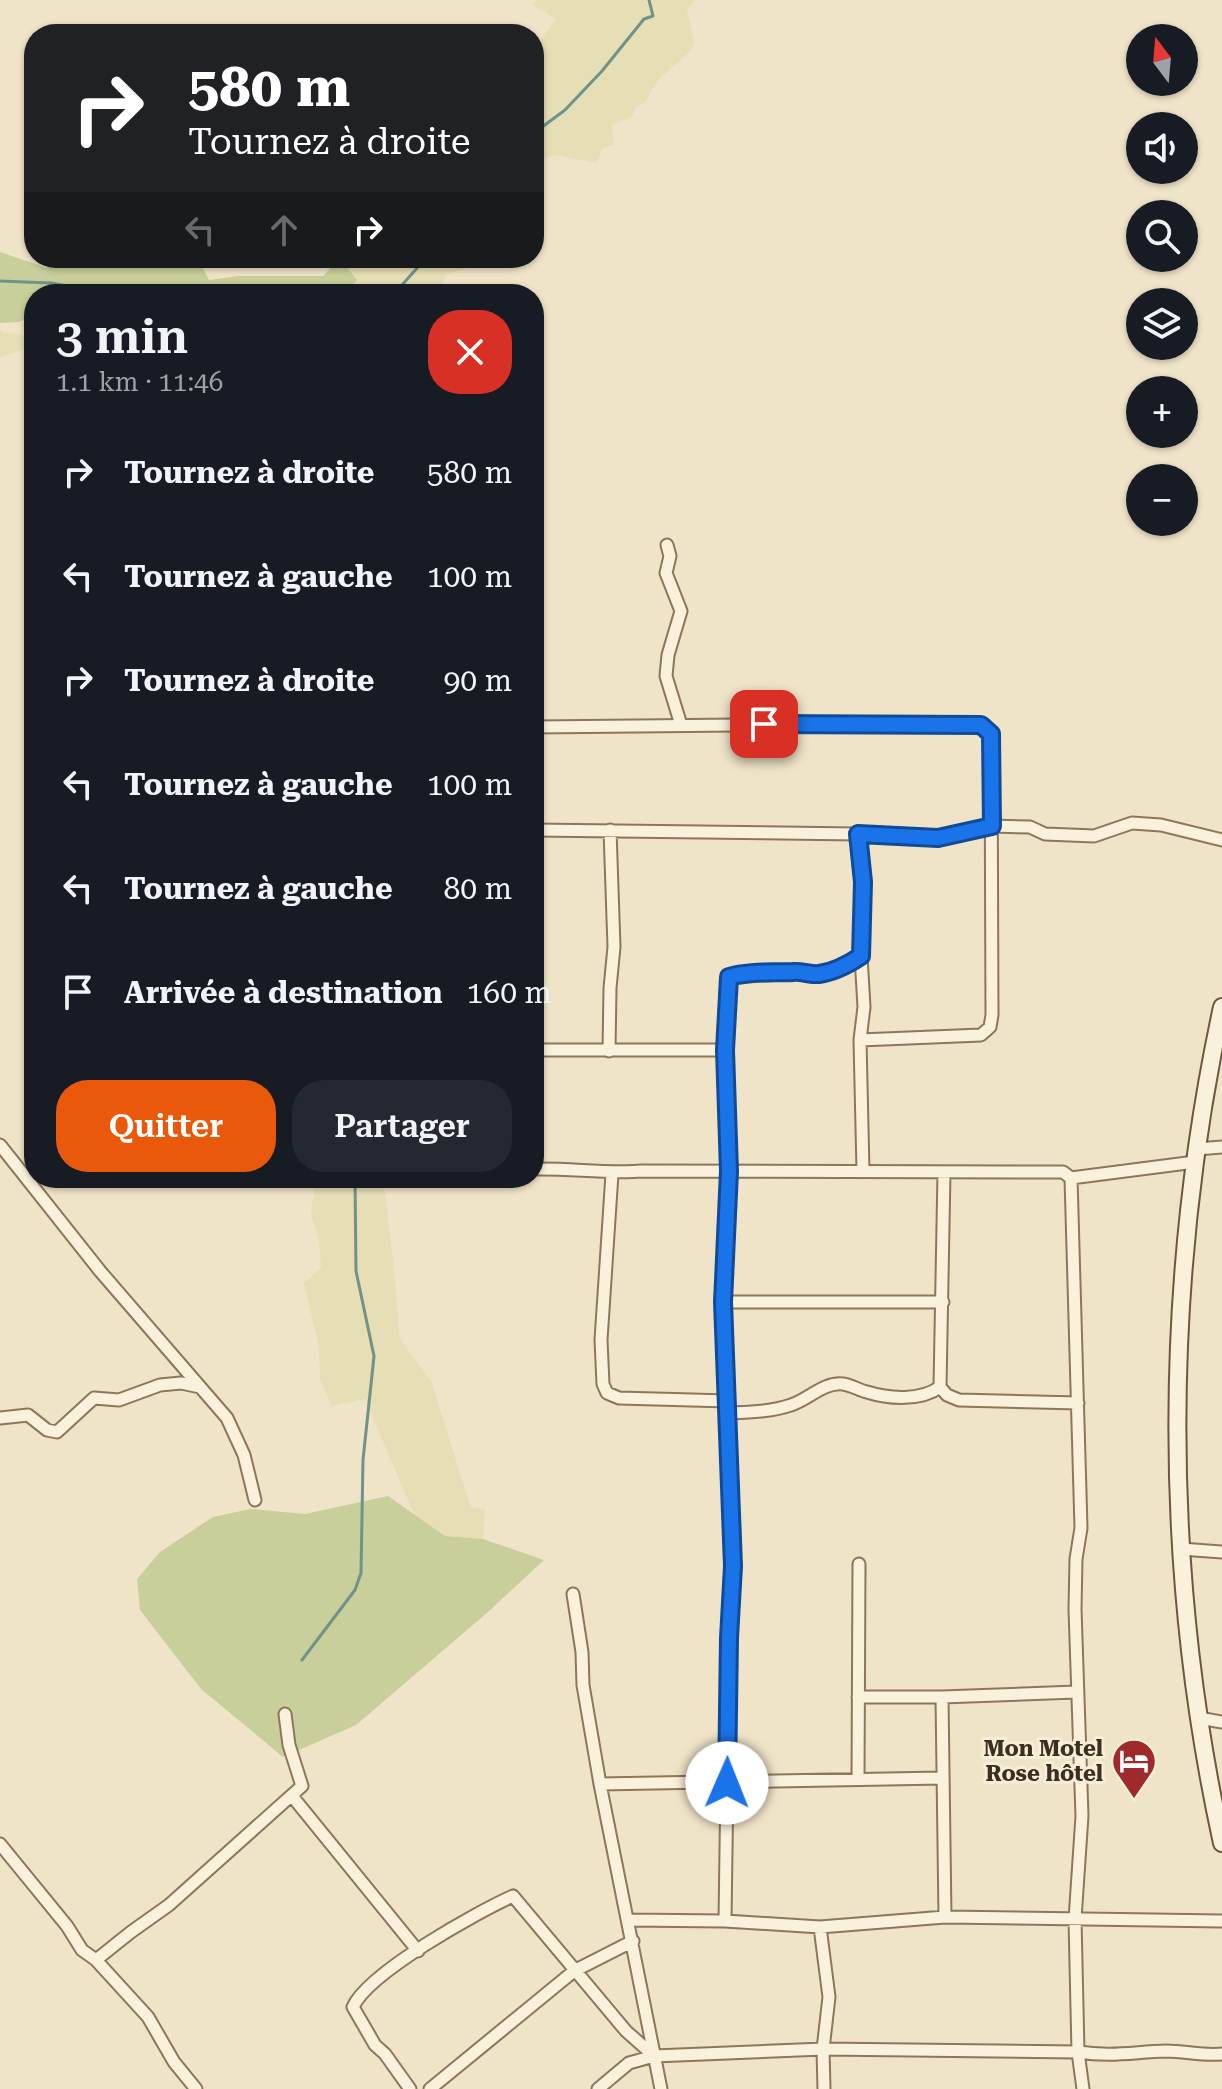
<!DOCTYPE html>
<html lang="fr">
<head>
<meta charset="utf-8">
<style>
  body { margin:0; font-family:"Roboto Serif",serif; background:#242831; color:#f1f3f6; height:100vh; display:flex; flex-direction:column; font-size:30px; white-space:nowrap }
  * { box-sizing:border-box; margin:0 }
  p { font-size:26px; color:#9ea1a6 }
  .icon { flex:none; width:44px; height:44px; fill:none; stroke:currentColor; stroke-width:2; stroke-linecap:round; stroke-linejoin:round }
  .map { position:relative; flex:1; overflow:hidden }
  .panel { position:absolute; left:24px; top:284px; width:520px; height:904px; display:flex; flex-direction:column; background:#171b24; border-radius:32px; box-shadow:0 2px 6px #0004 }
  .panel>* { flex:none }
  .banner { position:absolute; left:24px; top:24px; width:520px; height:244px; border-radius:32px; box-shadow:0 2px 6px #0004; background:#202124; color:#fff; overflow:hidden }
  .needle { width:52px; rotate:344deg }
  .controls { position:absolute; left:1126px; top:24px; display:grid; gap:16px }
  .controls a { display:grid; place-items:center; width:72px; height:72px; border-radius:50%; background:#171b24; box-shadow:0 2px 6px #0004; font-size:40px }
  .pin { position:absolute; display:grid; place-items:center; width:68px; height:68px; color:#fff; margin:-34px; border-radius:16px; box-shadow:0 4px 12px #0006 }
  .me { position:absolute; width:88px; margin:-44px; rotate:1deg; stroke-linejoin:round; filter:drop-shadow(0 0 6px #0008) }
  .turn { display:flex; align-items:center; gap:28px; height:168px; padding:0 32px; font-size:36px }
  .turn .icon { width:104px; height:104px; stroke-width:2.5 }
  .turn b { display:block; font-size:56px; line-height:68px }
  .lanes { display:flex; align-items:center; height:76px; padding:0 32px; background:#0003; justify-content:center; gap:40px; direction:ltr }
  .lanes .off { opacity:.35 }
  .round { display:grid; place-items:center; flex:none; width:84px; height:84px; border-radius:32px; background:#242831 }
  .headline { display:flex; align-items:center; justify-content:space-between; height:136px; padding:0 32px }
  h1 { font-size:48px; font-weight:600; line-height:60px }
  .action { display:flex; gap:16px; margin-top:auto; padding:16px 32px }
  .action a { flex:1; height:92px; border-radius:32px; background:#ea580c; color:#fff; font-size:32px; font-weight:600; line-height:92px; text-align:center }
  .action a+a { background:#242831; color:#f1f3f6 }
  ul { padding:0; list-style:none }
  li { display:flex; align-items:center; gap:24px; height:104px; padding:0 32px }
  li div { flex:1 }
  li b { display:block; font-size:30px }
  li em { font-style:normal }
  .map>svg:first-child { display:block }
  .farmland { fill:#e6deb5 }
  .green { fill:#c9cf9b }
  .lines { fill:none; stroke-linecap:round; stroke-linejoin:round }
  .stream { stroke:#6f938a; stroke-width:3 }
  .minor-casing { stroke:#8d765c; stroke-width:15 }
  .secondary-casing { stroke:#6f573f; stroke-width:20 }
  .minor { stroke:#faf1dc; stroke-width:11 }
  .secondary { stroke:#faf1dc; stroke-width:16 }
  .route-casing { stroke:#114b97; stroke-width:20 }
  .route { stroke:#1a73e8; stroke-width:14 }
  .labels { text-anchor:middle; stroke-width:6; stroke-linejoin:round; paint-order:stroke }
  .poi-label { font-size:22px; font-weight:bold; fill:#3d2e20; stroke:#f7eed8; text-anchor:end }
</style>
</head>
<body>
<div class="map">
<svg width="1222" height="2089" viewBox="0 0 1222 2089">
  <rect width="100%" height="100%" fill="#f0e4c8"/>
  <path class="farmland" d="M536,0h159l-8,9 7,32 -2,9 -34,30 -13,22 -9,5 -4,9 -20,10 2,19 -11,3 -7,15 -40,-8 -17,6 -5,6v-118l22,-30 -23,-14z
    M340,258h159l-7,7 -20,1 -25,9 -12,19h-90l11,-14z
    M0,329l4,4 18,1 5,14 -27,10z
    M302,1178h81l10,80 7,81 31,42 40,127 14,1 -2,30 -38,-3 -31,-22 -49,-115 -33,7 -12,-26 -1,-32 -15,-65 17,-15 -2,-26 -8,-29 4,-32z"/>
  <path class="green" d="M0,252l47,16 8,-10h143l11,22 29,-4h85l17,-18 17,22 -12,14h-311v22l-15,6 -19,1z
    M388,1496l57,40 38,3 61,21 -56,52 -132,113 -73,32 -82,-68 -61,-79 -3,-31 23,-27 53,-35 37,-8 55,5z"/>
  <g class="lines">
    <path class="stream" d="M534,133l31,-23 37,-39 42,-52 9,-3 -4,-16
      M0,281l51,2 60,11
      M394,294l32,-36
      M302,1660l53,-70 6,-17 2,-113 11,-104 -18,-85 -1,-93"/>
    <g class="minor-casing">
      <path id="minor" d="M667,545l3,11 -4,17 15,38 -13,44 -2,21 15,49
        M534,727l427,-4 20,2 10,9 1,281 -2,12 -9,8 -121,5
        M534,830l324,4 80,4 54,-12 38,1 15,7 49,2 38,-13 29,2 61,15
        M858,834l5,48 -2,74 3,51 -4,33 3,131
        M534,1050h191
        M609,1051l1,-63 4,-41 -4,-117
        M0,1145l100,126 127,147 17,37 11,45
        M1197,1149l25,-2
        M534,1169c37,-1 72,5 108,2l421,1 8,6 124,-16
        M944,1172l-4,215 7,8 12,5 119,3
        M612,1174l-11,166 2,44 4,9 12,5 109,3
        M1071,1178l10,350 -5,31 -1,50 7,207 -7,103 3,133 5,37
        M723,1302h220
        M728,1413c22,-1 42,-1 63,-8 17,-5 32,-23 52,-21 8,1 16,6 24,8 22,7 54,9 73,-5
        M0,1418l28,-3 19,15 10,2 37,-34 25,2 41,-15 21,-2 19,4
        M1181,1549l41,3
        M573,1594l9,58 1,33 17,99 61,305
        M858,1697h84l134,-5
        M942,1697l3,220
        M1199,1718l23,4
        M858,1779l1,-215
        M600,1784l342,-6
        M292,1796l126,155
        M0,1844l67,82 15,24 14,10 52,57 26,45 22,27
        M629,1920l96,1 95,6 125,-10 277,4
        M725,1921l4,-283 4,-72 -10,-264 6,-131 -4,-121 4,-73c20,-6 43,-4 64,-5 9,-1 18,3 26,2 15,-3 30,-10 42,-18
        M820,1927l9,70 -6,52 1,40
        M96,1960l35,-28 38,-27 133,-119 -13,-41 -4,-31
        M410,2089l-25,-35 -10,-9 -22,-38c15,-34 124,-95 160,-111l113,135 28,25
        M430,2089l144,-118 59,-30
        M598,2089l31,-26 25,-7 169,-7 255,3c34,5 55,0 88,-1 19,0 37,5 56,3"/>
    </g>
    <g class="secondary-casing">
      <path id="secondary" d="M1222,1007c-59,274 -60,562 0,836"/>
    </g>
    <use href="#minor" class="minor"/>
    <use href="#secondary" class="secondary"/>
  </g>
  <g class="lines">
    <g class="route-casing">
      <path id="route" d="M727,1783l2,-145 4,-72 -10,-264 6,-131 -4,-121 4,-73c20,-6 43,-4 64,-5 9,-1 18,3 26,2 15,-2 30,-10 42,-18l2,-74 -5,-48 80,4 54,-12 -1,-92 -10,-9 -217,-1"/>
    </g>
    <use href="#route" class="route"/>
  </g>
  <defs>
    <g id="hotel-pin" transform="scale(2.3)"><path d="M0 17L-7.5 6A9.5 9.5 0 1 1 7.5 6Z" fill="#9e2a2b" stroke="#f7eed8"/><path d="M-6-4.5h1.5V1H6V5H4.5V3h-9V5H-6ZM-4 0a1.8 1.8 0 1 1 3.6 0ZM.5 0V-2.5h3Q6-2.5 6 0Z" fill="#fff"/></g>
  </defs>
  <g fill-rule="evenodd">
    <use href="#hotel-pin" x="1134" y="1761"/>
  </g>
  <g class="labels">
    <g class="poi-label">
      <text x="1103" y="1756">Mon Motel<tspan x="1103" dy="25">Rose hôtel</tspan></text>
    </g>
  </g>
</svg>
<div class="controls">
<a><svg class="needle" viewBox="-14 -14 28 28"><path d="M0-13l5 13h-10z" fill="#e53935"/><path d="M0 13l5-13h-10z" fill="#9ea1a6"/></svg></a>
<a><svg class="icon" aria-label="sound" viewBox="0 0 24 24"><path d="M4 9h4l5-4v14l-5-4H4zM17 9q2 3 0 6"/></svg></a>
<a><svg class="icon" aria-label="search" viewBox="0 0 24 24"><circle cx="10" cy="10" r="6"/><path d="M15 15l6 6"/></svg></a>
<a><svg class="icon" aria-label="layers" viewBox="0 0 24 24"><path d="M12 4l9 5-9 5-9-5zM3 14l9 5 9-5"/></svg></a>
<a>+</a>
<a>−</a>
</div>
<div class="pin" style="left:764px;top:724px;background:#d93025"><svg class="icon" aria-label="arrive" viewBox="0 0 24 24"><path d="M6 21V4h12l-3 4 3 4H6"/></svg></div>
<svg class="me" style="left:727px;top:1783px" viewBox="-20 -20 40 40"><circle r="19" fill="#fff"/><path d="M0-13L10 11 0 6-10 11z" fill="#1a73e8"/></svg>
<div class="banner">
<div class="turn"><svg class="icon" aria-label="right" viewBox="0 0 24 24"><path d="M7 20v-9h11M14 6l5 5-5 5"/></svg><div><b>580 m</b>Tournez à droite</div></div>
<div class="lanes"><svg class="icon off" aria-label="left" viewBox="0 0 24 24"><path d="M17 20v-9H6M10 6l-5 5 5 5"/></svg><svg class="icon off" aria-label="ahead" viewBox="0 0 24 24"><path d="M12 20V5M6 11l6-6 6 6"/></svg><svg class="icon" aria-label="right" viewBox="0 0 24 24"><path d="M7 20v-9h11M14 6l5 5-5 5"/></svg></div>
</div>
<section class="panel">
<div class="headline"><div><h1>3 min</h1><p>1.1 km · 11:46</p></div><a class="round" style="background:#d93025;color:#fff"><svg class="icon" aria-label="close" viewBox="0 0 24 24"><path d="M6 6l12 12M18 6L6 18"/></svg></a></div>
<ul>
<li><svg class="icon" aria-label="right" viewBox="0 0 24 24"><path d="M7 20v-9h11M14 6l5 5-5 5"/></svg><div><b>Tournez à droite</b></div><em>580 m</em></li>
<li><svg class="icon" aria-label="left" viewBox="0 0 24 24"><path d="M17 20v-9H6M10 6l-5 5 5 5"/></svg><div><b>Tournez à gauche</b></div><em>100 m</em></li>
<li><svg class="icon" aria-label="right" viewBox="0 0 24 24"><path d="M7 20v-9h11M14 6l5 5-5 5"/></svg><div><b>Tournez à droite</b></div><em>90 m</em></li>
<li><svg class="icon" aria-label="left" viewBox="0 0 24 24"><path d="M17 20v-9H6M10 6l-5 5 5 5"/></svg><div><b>Tournez à gauche</b></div><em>100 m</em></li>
<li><svg class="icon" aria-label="left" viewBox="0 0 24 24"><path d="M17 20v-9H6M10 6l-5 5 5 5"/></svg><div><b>Tournez à gauche</b></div><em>80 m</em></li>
<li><svg class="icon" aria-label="arrive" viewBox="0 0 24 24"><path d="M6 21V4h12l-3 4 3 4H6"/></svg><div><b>Arrivée à destination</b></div><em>160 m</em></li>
</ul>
<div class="action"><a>Quitter</a><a>Partager</a></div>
</section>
</div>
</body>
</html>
